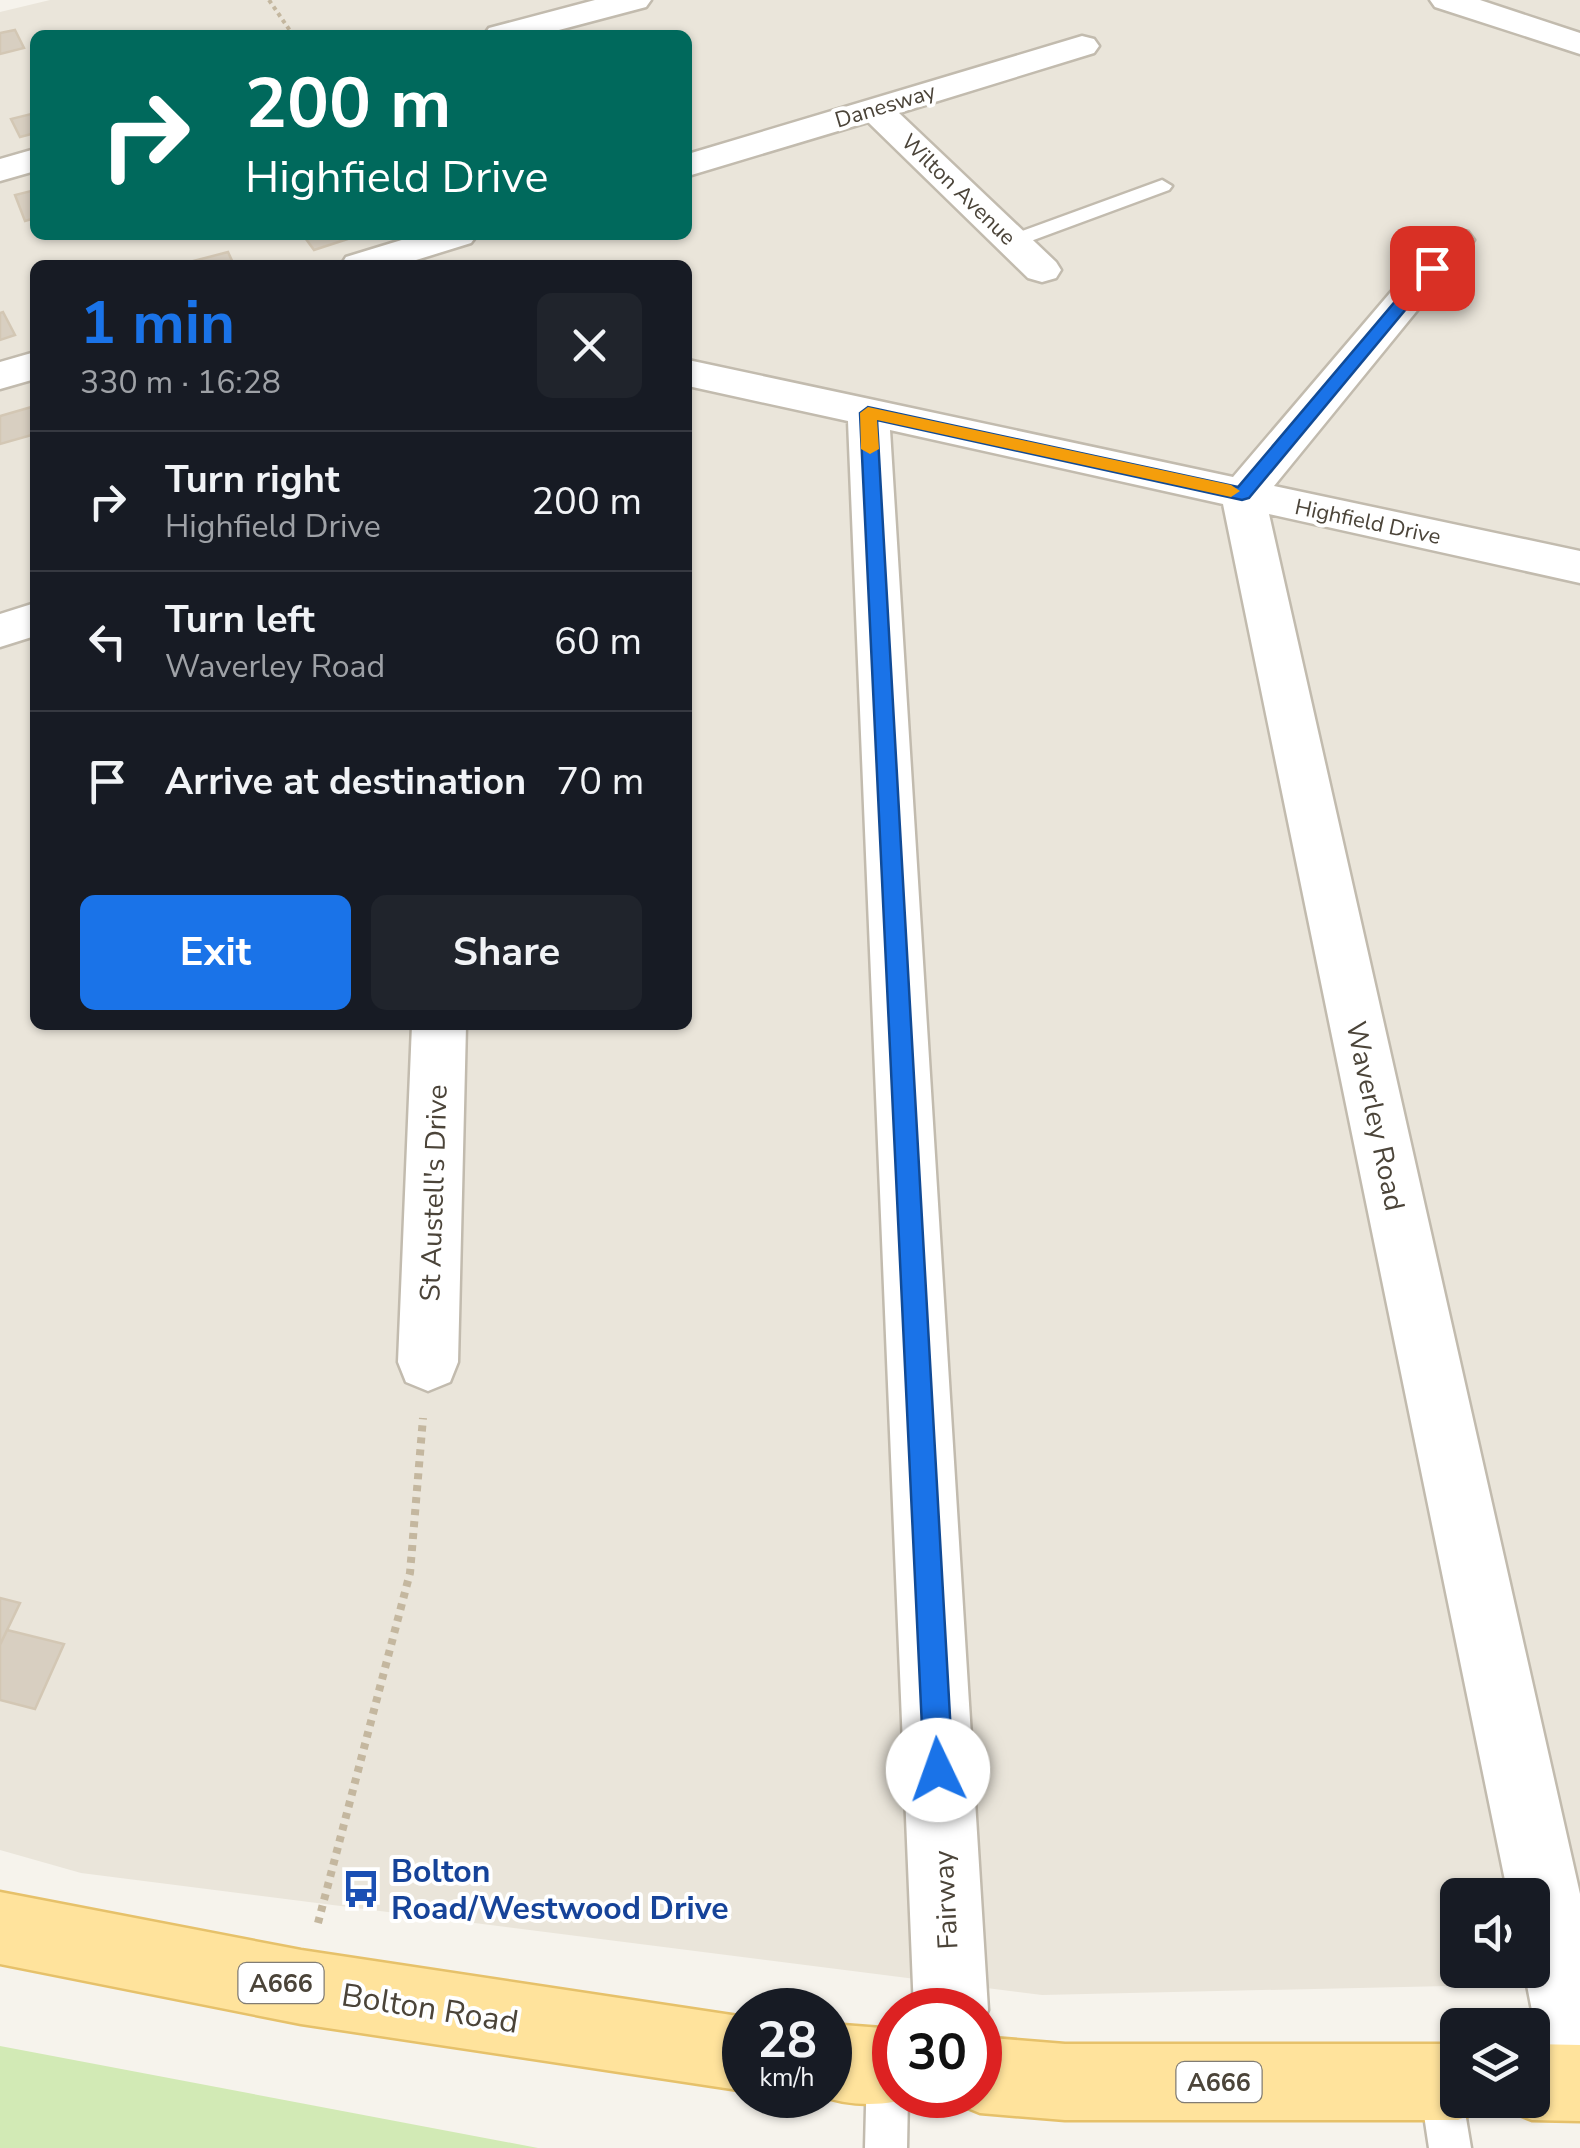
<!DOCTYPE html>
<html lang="en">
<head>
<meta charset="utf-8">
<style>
  body { margin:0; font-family:"Nunito Sans",sans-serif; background:#20242c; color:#f1f3f6; height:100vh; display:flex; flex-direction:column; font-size:38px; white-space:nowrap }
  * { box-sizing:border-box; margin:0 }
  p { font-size:32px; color:#9ea1a6 }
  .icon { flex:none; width:55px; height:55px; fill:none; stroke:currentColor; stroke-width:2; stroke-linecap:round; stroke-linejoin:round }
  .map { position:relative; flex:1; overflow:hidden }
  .details { position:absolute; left:30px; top:260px; width:662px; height:770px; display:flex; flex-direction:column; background:#171b24; border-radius:15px; box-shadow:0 2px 8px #0004 }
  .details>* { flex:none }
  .guide { position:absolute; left:30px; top:30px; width:662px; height:210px; border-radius:15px; box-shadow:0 2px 8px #0004; background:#00695c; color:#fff; overflow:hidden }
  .fabs { position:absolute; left:1440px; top:1878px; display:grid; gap:20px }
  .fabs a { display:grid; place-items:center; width:110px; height:110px; border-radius:15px; background:#171b24; box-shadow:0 2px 8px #0004; font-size:50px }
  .speed { position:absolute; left:722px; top:1988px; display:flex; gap:20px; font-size:50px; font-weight:700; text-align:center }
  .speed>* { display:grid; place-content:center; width:130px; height:130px; border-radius:50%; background:#171b24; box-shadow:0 2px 8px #0004; line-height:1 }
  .speed small { font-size:25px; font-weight:400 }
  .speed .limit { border:15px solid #d22; background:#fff; color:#111 }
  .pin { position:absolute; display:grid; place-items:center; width:85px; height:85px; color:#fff; margin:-42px; border-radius:20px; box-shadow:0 5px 15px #0006 }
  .me { position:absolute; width:110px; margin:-55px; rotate:357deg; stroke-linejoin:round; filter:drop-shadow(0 0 8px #0008) }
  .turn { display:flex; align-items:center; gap:35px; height:210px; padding:0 50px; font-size:45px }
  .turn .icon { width:130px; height:130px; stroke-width:2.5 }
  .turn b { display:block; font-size:70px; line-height:85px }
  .round { display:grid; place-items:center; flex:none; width:105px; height:105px; border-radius:15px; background:#20242c }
  .overview { display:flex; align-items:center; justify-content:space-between; height:170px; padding:0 50px }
  h1 { font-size:60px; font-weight:700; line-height:75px; color:#1a73e8 }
  .action { display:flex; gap:20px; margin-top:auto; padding:20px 50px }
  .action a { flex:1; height:115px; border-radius:15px; background:#1a73e8; color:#fff; font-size:40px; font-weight:700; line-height:115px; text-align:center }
  .action a+a { background:#20242c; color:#f1f3f6 }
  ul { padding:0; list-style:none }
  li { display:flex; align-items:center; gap:30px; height:140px; padding:0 50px; border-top:2px solid #363941 }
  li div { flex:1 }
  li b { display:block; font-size:38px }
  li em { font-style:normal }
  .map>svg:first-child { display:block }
  .residential { fill:#eae5da; fill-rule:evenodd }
  .green { fill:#d2eab5 }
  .building { fill:#d8cfc1; stroke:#d3c7b4; stroke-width:2.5 }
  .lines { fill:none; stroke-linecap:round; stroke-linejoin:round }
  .lane-casing { stroke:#c2bbae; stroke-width:5 }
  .street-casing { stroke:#c2bbae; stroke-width:5 }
  .primary-casing { stroke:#e6c16a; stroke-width:5 }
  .path-far1 { stroke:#c4b79f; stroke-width:4; stroke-dasharray:4 4; stroke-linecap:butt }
  .path { stroke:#c4b79f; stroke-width:8; stroke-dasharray:6 6; stroke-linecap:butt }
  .lane { fill:#fff; fill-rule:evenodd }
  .street { fill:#fff; fill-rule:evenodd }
  .primary { fill:#ffe39c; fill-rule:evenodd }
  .route { fill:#1a73e8; stroke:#114b97; stroke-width:2.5 }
  .slow { fill:#f59e0b }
  .labels { text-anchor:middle; stroke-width:8; stroke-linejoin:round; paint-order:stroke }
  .far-street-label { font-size:22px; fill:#4b4439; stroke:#fff }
  .shield { fill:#fff; stroke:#817c74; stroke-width:2.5 }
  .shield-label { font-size:25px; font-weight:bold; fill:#4b4439 }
  .street-label { font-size:28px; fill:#4b4439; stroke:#fff }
  .near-transit-label { font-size:32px; font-weight:bold; fill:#164399; stroke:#fff; text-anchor:start }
  .near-street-label { font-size:32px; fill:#4b4439; stroke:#fff }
</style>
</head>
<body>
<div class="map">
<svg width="1580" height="2148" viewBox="0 0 1580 2148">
  <rect width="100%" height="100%" fill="#f6f3ec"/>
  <path class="residential" d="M50,0h1530v1983l-538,12 -961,-122 -81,-23v-1838zM35,35h653v200h-653zM35,265h653v760h-653zM1458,1895h74v75h-74z"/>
  <path class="green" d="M0,2046l538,102h-538z"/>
  <path class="building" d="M15,30l9,18 -24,6v-21z
    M35,113v20l-15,4 -9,-18z
    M35,190v28l-10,3 -10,-26z
    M303,235h57l-46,15z
    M228,252l6,13h-56z
    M3,312l12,23 -15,5v-27z
    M35,406v28l-35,10v-28z
    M0,1598l20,5 -20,42z
    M7,1630l57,14 -29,65 -35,-9v-55z"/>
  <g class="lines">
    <g class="lane-casing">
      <path id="lane" d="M1162,180l10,6 -3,4 -149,55 -7,2 -10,-6 3,-4z
        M888,2046l7,3v46h13l-1,53h-42l2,-81 6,-15z
        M1440,2061l15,6 3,33h5l8,48h-42l-10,-66 6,-15z"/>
    </g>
    <g class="street-casing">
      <path id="street" d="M595,0h56l-5,7 -106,28h-56l5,-7z
        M1430,0h50l100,33v21l-145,-47z
        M1082,36l12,3 5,7 -5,7 -195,60 157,149 5,8 -5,8 -14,4 -14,-4 -160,-156 -180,54v-22z
        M35,149v22l-35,10v-22z
        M1455,229l13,3 6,8 -6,8 -194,238 306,65v32l-311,-69 311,1380v205l-27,-11 -11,-27 -18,-91h8v-75h-24l-285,-1391 -333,-74 98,1580 -8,19v-19h-66l-66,-1589 -160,-35v-26l545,117 209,-245z
        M418,235h59l-6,8 -71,22h-59l5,-8z
        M35,352v27l-35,10v-27z
        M35,603v33l-35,11v-33z
        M412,1025h54l-8,337 -8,20 -22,9 -22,-9 -8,-20z"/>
    </g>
    <g class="primary-casing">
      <path id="primary" d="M0,1892l301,58 444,67v74l-444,-67 -301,-60z
        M830,2024l65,5v66h23c-29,12 -69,12 -99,0h11z
        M980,2037l85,7h393v56h30l-3,9 -27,11h-393l-85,-7 -27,-11 -2,-7h29z
        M1532,2044l48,1v76l-48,-1 -27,-11 -3,-9h30z"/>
    </g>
    <path class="path-far1" d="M269,0l24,35"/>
    <path class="path" d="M318,1923l92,-350 13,-155"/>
    <use href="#lane" class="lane"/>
    <use href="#street" class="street"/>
    <use href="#primary" class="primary"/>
  </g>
  <path class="route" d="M1426,265l14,3 -191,230 -7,2 -365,-80 76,1350 -5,11 -10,4 -10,-4 -4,-11 -64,-1357 8,-6 370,80z"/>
  <path class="slow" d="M868,407l363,78 9,6 -9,6 -354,-77 2,29 -9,5 -9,-5 -1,-36z"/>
  <defs>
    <g id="bus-bare" transform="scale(3)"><path d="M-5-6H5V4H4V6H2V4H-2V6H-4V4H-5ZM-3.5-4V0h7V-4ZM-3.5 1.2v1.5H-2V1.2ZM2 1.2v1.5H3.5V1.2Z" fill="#1a4fb4" stroke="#fff" stroke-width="2.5" paint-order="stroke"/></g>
  </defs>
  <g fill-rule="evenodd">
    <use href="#bus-bare" x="361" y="1889"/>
  </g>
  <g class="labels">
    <g class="far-street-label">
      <text transform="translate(885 105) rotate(-17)" y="8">Danesway</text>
      <text transform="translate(959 189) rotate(44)" y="8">Wilton Avenue</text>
      <text transform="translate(1368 521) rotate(12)" y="8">Highfield Drive</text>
    </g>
    <g class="shield">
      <rect x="238.5" y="1963" width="85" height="40" rx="8"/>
      <rect x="1176.5" y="2062" width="85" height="40" rx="8"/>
    </g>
    <g class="shield-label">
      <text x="281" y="1992">A666</text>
      <text x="1219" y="2091">A666</text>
    </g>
    <g class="street-label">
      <text transform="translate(1376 1116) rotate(78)" y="10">Waverley Road</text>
      <text transform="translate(433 1193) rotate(-88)" y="10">St Austell's Drive</text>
      <text transform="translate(945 1900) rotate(-93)" y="10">Fairway</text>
    </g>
    <g class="near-transit-label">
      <text x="391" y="1882">Bolton<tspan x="391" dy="37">Road/Westwood Drive</tspan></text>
    </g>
    <g class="near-street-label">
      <text transform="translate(430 2008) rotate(9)" y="11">Bolton Road</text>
    </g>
  </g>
</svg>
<div class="fabs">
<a><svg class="icon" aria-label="sound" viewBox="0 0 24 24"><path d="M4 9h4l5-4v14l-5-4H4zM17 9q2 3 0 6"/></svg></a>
<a><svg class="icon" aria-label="layers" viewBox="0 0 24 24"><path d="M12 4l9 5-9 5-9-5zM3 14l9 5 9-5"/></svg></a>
</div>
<div class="speed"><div>28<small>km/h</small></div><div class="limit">30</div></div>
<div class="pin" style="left:1432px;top:268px;background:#d93025"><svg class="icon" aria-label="arrive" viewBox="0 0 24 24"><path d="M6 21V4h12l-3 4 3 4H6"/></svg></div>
<svg class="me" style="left:938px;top:1770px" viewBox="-20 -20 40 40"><circle r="19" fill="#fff"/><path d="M0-13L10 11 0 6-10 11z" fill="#1a73e8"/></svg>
<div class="guide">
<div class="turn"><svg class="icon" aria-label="right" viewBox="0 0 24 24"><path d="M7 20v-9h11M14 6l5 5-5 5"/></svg><div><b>200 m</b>Highfield Drive</div></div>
</div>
<section class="details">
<div class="overview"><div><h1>1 min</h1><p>330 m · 16:28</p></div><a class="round"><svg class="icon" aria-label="close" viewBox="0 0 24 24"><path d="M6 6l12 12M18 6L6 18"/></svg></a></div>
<ul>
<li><svg class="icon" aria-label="right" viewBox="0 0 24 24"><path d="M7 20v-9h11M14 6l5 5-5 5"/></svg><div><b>Turn right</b><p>Highfield Drive</p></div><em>200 m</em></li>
<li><svg class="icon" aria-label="left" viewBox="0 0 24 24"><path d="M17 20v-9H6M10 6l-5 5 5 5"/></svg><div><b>Turn left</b><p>Waverley Road</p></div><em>60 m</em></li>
<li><svg class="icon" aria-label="arrive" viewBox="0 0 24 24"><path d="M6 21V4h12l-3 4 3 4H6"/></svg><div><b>Arrive at destination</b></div><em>70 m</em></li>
</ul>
<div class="action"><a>Exit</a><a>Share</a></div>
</section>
</div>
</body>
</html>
